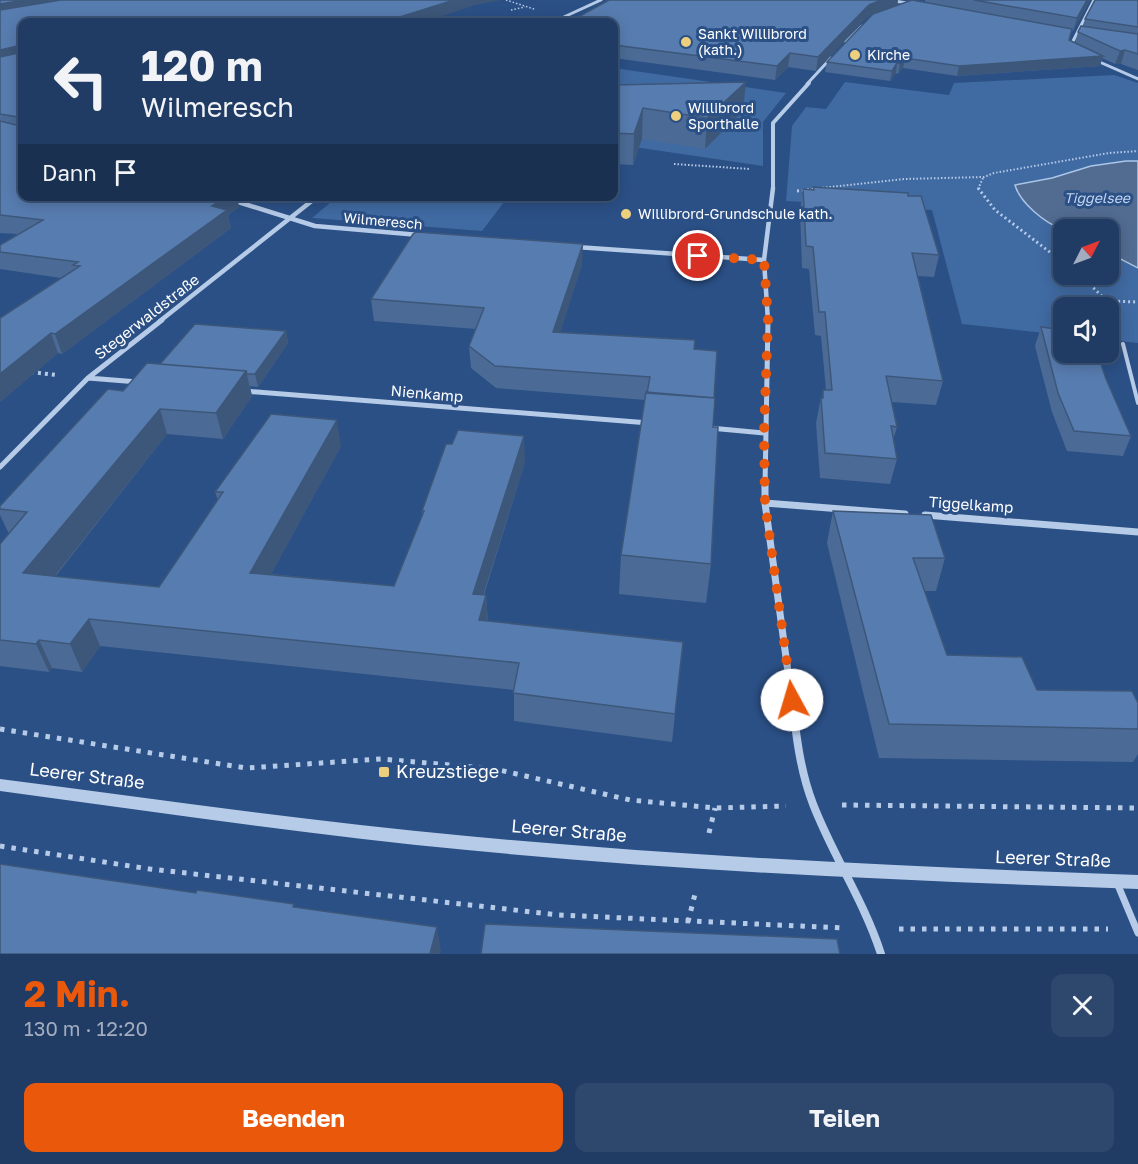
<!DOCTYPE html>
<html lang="de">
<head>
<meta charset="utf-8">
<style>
  body { margin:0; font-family:"Golos Text",sans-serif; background:#2d476d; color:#f1f3f6; height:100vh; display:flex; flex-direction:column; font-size:22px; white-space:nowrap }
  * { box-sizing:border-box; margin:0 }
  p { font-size:20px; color:#a2adbf }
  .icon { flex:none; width:33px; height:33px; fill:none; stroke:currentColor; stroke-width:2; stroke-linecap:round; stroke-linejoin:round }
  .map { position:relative; height:954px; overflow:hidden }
  .panel { display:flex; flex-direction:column; background:#203c64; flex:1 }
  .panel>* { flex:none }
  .top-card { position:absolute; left:18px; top:18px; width:600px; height:183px; border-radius:12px; box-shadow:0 3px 15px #0003,0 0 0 2px #3d5678; background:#203c64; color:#f1f3f6; overflow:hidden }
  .needle { width:39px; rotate:48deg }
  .controls { position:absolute; left:1053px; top:219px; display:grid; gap:12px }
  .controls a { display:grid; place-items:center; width:66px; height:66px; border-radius:12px; background:#203c64; box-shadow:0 3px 15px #0003,0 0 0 2px #3d5678; font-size:30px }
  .pin { position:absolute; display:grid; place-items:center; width:51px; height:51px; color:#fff; margin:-26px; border:3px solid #fff; border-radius:50%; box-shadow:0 2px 6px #0007 }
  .me { position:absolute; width:66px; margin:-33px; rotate:354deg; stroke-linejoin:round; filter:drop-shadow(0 0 4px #0008) }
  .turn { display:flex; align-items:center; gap:21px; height:126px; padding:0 24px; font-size:27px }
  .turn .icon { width:78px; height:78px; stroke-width:2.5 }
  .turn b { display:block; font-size:42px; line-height:51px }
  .then { display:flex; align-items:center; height:57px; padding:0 24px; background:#0003; gap:12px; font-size:22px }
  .round { display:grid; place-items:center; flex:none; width:63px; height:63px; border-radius:12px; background:#2d476d }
  .overview { display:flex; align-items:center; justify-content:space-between; height:102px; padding:0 24px }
  h1 { font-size:36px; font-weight:700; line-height:45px; color:#ea580c }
  .action { display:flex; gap:12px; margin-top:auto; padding:12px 24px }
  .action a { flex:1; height:69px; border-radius:12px; background:#ea580c; color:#fff; font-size:24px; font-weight:700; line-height:69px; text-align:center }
  .action a+a { background:#2d476d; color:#f1f3f6 }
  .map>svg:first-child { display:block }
  .green { fill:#406aa2; fill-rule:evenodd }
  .water { fill:#526b91; stroke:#abc6e7; stroke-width:1.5 }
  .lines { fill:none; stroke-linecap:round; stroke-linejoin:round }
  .path-far4 { stroke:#b6cbe7; stroke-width:1.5; stroke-dasharray:1.5 2; stroke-linecap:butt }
  .path-far3 { stroke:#b6cbe7; stroke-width:2; stroke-dasharray:1.5 2; stroke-linecap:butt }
  .path-far2 { stroke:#b6cbe7; stroke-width:3; stroke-dasharray:2 3; stroke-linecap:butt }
  .path-far1 { stroke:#b6cbe7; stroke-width:4; stroke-dasharray:3 4; stroke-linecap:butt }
  .path { stroke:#b6cbe7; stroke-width:5; stroke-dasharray:4.5 7; stroke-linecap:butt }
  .service-far1 { stroke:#b6cbe7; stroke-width:4 }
  .service { stroke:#b6cbe7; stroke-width:7 }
  .minor-far5 { stroke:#b6cbe7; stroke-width:3 }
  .minor-far4 { stroke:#b6cbe7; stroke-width:4 }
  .minor-far3 { stroke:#b6cbe7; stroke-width:4.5 }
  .minor-far2 { stroke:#b6cbe7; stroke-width:5 }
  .minor-far1 { stroke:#b6cbe7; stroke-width:7 }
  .minor { stroke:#b6cbe7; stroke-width:8 }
  .tertiary { fill:#b6cbe7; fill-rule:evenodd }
  .wall { fill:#4b6b96 }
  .shaded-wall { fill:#3d577a }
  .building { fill:#577caf; stroke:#3d577a; stroke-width:1.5 }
  .route { stroke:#ea580c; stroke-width:10; stroke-dasharray:0 18 }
  .poi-dot { fill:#edd07e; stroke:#2b5086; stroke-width:2 }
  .labels { text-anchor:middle; stroke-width:6; stroke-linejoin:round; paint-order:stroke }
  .far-poi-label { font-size:14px; fill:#fff; stroke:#2b5086; text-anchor:start }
  .far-water-label { font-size:14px; font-style:italic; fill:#c2d5ef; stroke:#2b5086 }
  .far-street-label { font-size:14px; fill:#fff; stroke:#2b5086 }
  .street-label { font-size:15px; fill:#fff; stroke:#2b5086 }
  .near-poi-label { font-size:18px; fill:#fff; stroke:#2b5086; text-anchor:start }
  .near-street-label { font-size:18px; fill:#fff; stroke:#2b5086 }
</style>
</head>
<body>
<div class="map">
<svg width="1138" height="954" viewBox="0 0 1138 954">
  <rect width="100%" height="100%" fill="#2b5086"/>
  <path class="green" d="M614,68l172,25 -23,29v44l-149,-22z
    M1114,75l24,8v260l-29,-3 -1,-32h-44l-1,27 -101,-11 -30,-114 -146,-9 6,-75 14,-19 20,2 19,-27 104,13 5,-12zM1064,230h44v44h-44z
    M337,197v-1l171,1 -26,34 -170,-13z"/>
  <path class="water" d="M1126,161h12v107l-29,-15 -1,-23c-13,0 -35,3 -46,-1 -17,-6 -42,-26 -47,-44l37,-7 39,-12z"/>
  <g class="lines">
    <path class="path-far4" d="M506,0l28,9
      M511,10l14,-3"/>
    <path class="path-far3" d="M674,164l76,5
      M812,189l92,-10 80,-2 10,-4 115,-20 29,-2
      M978,189l5,-11"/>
    <path class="path-far2" d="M978,188l17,22 69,53
      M797,191l29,-3
      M1079,274l28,27 31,1
      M1107,301l7,20"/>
    <path class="path-far1" d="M1114,320l1,3
      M31,372l25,3"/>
    <path class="path" d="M0,729l246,39 135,-9 114,10 135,31 85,8 71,-2
      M842,805l296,3
      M709,833l6,-25
      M0,846l150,23 409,46 285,13
      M688,922l8,-32
      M899,929h209"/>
    <path class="service-far1" d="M1123,344l15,59"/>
    <path class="service" d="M1117,883l21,50"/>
    <path class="minor-far5" d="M888,0l25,4
      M553,22l48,-22
      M846,42l16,-16
      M1070,47l24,-47
      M1095,60l43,19
      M807,84l24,-26"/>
    <path class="minor-far4" d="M773,189v-66l36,-40"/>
    <path class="minor-far3" d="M219,196l96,30 104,9
      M576,247l188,13
      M160,321l158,-125
      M768,321l-4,-61 9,-72"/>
    <path class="minor-far2" d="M88,378l50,4
      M244,391l405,32
      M710,428l54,5
      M0,467l88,-89 74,-58
      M765,486l3,-166"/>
    <path class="minor-far1" d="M765,485v18l26,191
      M765,503l140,11
      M925,515l213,17"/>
    <path class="minor" d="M791,693c5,38 8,75 22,111 20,52 51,97 68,150"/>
    <path class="tertiary" d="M0,779c156,20 311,43 467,57 223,21 447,31 671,39v14c-224,-8 -448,-17 -671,-39 -156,-15 -311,-38 -467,-59z"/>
  </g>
  <path class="wall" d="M0,0l475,5 -453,17v174h231l-5,4 -11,-2 2,9 -11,8 3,13 -169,126 -4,-1 -58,49v-84l61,-40 -61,-9v-24l17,-11 -17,-1z
    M609,0h289l-1,5 13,-4 -3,-1h7l11,2v-2h165l-17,31h-1l-3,9 6,3 3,-11 5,-6 2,-7 53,-19v70l-17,-6h-6l-13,-6 -2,8 -143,10 -54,-8 -5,6 -2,-1 -6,8 -65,-9 2,-10 45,-47 -5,2 -51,54 -28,-4 -13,13 -161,-22v-36z
    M614,85l129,26 -38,38 -63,-10 -9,26 -19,-1z
    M813,187l95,9 31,59 -5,22 -16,-1 25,105 -7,24 -45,-3 6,25 -4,13 4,19 -7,25 -70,-6 -4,-55 5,-25h1l1,-8h3l-5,-54 -6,-1 -6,-66 -7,-1 -2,-58 3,-21 10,1z
    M582,264l-22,68 135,17 18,78 -2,137 -5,39 -87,-9 2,-39 24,-155 -149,-12 -25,-20 -2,-22 7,-17 -102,-8 -3,-22z
    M1041,327l90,109 -8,20 -56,-5 -15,-39 -17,-66z
    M286,331l2,12 -30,44 -8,-1 2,10 -29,43 -56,-5 -112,143 104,10 59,-87 -3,-8 126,-46 -70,128 123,12 28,-70v-5l103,-49 -41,133h2l2,26 195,21 -11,100 -158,-21v-31l-414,-44 -18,26 -30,-4 -3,4 -49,-6v-122l9,-10 -9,-19v-9l123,-115 37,-27z
    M833,511l112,47 -9,33h-12l23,64 90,35 101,13v51l-5,8 -254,-4 -52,-215z"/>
  <path class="shaded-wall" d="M24,0h69l-93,18v-14z
    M454,0h47l-26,5 -50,17h-41z
    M882,0h16l-1,6 -30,11 -51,54 2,-14 51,-52z
    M1087,0h3l-17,31 4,-13z
    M17,46l4,13 -21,6v-15z
    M1125,50l-4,14h-6l5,-13z
    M790,53l-2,14 -13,13 2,-14z
    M1103,56l-3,10 -143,10 2,-10z
    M905,58l-2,10 -5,6 2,-10z
    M897,63l-1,10 -6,8 2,-10z
    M746,82l-3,29 -38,38 2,-31z
    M643,108l-1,31 -9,26 1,-31z
    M226,196h11l2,11 -11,8 3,13 -169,126 -7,-20 157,-128z
    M247,196h6l-5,4z
    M583,244l-1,20 -28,89 -1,-21z
    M286,331l2,12 -30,44 -3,-13z
    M51,333l7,20 -58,49v-28z
    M246,371l6,25 -29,43 -7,-26z
    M160,409l7,25 -132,167 -12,-28z
    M337,420l4,26 -84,154 -7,-27z
    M524,436l1,26 -50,159 -2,-27z
    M486,595l2,28 -9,-3z
    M89,619l11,27 -18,26 -12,-28z
    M39,640l13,28 -3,4 -13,-28z
    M437,927l4,24 -1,3h-10z"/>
  <path class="building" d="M0,0h24l-24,4z
    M61,0h393l-70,22h-362v174h204l-14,10 15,4 -172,124 -4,-1 -51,41v-56l80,-52 -7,-1 5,-3 -78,-10v-7l43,-25 -43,-5v-94l16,4 5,-2 -3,-6 -18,-3v-57l18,-4 3,-4 -4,-3 -17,4v-40z
    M609,0h273l-13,5 -51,52 -28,-4 -13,13 -163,-21v-23h-45z
    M912,0l160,29 -3,11 34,16 -144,10 -54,-8 -5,6 -3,-1 -5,8 -65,-9 46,-48z
    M974,0h113l-10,18z
    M1095,0h43v27l-53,-8z
    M1081,26l57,8v20l-13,-4 -5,1 -42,-19z
    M746,82l-39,36 -64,-10 -9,26 -20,-1v-48z
    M813,187l95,6v3h13l18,59 -27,-2 31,128 -57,-5 11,51 -6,-1 6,33 -72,-6 -4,-55h2v-8h9l-7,-78h-6l-6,-65 -7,-1 -3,-57 11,1z
    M416,232l167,12 -30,88 142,8 -1,9 23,2 -3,47 -67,-5 3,-16 -155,-11 -26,-20 15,-38 -113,-9 42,-65z
    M195,324l91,7 -31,43h-8l-1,-3 -86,-7z
    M1041,327l23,3v22h33l9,27 25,57 -57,-5 -16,-38z
    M147,363l99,8 -30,42 -56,-4 -137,164 136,14 64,-95h-8l56,-78 66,6 -87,153 144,13 30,-75h-2l24,-67h6l6,-14 66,6 -51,158 13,1 -7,25 204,22 -8,72 -162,-21 6,-30 -430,-44 -19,25 -31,-4 -3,4 -36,-4v-96l27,-32 -27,-3v-3l108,-117 15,2z
    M646,392l69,6 -2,29h5l-7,137 -90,-9z
    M833,511l98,4 14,43h-32l34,97 75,2 15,33 95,1 6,12v26l-249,-5z
    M0,864l196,29 1,-3 97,14 -1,3 144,20 -7,27h-430z
    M485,924l352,15 3,15h-359z"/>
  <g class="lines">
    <path class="route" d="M698,256l66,4 4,60 -4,113 1,70 27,197"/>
  </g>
  <g class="poi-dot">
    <circle cx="686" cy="42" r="6"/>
    <circle cx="855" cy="55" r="6"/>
    <circle cx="676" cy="116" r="6"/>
    <circle cx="626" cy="214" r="6"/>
    <rect x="378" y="766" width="12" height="12" rx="3"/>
  </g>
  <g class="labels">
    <g class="far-poi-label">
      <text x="698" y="39">Sankt Willibrord<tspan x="698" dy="16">(kath.)</tspan></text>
      <text x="867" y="60">Kirche</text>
      <text x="688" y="113">Willibrord<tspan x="688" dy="16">Sporthalle</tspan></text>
      <text x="638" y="219">Willibrord-Grundschule kath.</text>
    </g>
    <g class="far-water-label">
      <text x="1097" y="203">Tiggelsee</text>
    </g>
    <g class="far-street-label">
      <text transform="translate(383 221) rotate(5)" y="5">Wilmeresch</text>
    </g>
    <g class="street-label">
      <text transform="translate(147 317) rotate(-38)" y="5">Stegerwaldstraße</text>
      <text transform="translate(427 394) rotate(5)" y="5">Nienkamp</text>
      <text transform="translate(971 505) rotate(4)" y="5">Tiggelkamp</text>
    </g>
    <g class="near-poi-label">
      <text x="396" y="778">Kreuzstiege</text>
    </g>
    <g class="near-street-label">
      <text transform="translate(87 776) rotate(7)" y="6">Leerer Straße</text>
      <text transform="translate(569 831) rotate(5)" y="6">Leerer Straße</text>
      <text transform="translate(1053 859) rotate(2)" y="6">Leerer Straße</text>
    </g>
  </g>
</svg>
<div class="controls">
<a><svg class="needle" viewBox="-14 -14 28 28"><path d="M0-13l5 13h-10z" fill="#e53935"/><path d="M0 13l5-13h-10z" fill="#a2adbf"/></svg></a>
<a><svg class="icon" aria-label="sound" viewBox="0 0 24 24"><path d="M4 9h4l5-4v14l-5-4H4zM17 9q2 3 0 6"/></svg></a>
</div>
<div class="pin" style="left:698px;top:256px;background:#d93025"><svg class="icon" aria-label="arrive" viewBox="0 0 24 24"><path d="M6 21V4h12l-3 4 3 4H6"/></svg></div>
<svg class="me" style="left:792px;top:700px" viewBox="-20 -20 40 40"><circle r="19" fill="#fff"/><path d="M0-13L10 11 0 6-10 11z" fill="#ea580c"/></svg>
<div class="top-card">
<div class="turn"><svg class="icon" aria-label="left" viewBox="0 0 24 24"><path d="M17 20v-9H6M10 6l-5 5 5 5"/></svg><div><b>120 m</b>Wilmeresch</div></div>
<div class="then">Dann<svg class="icon" aria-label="arrive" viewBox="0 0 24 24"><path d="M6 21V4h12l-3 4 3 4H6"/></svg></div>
</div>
</div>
<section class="panel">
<div class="overview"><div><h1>2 Min.</h1><p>130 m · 12:20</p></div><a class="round"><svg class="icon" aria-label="close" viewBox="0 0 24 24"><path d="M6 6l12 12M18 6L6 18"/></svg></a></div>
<div class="action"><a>Beenden</a><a>Teilen</a></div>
</section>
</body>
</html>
